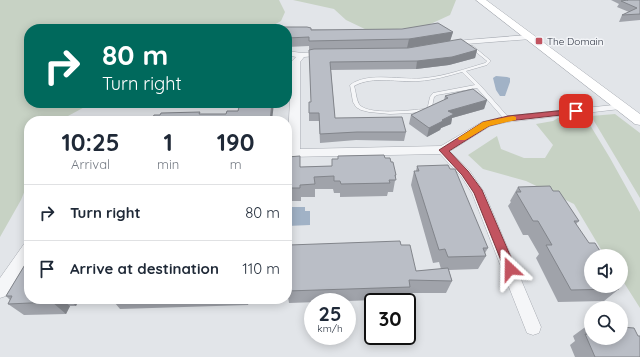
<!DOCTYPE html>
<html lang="en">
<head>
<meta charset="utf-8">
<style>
  body { margin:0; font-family:Quicksand,sans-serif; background:#f6f6f7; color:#1f2937; height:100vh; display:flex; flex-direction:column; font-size:15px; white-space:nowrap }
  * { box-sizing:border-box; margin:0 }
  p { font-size:13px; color:#747a83 }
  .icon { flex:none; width:22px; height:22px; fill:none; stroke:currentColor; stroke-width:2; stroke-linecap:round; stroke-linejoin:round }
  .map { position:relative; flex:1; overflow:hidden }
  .drawer { position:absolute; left:24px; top:116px; width:268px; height:188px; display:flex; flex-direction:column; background:#fff; border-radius:16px; box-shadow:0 2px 10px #0003 }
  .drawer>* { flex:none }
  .banner { position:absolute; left:24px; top:24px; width:268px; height:84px; border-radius:16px; box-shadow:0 2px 10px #0003; background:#00695c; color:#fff; overflow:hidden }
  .fabs { position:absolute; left:584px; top:249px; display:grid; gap:8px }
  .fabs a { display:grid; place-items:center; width:44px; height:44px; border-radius:50%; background:#fff; box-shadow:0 2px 10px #0003; font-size:20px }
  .speed { position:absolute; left:304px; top:293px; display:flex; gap:8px; font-size:20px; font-weight:700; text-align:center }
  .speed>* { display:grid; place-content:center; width:52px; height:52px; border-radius:50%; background:#fff; box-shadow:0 2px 10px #0003; line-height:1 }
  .speed small { font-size:10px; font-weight:400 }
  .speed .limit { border:2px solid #111; border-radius:6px; background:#fff; color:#111 }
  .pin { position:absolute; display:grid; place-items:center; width:34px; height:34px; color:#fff; margin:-17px; border-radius:8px; box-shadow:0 2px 6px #0006 }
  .me { position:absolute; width:44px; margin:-22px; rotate:337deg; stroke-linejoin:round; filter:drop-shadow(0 0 3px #0008) }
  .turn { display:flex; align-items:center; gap:14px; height:84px; padding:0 12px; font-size:18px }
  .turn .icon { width:52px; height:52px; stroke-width:2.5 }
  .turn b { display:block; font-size:28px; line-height:34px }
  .eta { display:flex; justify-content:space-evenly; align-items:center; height:68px; text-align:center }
  .eta b { font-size:24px; font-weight:800; line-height:28px }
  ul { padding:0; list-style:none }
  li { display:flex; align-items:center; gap:12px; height:56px; padding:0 12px; border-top:1px solid #e0e1e3 }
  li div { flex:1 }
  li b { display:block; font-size:15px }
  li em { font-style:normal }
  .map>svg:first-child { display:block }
  .green { fill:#c7d2c4 }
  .water { fill:#a1b2c6 }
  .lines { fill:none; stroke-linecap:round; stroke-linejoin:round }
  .lane-casing { stroke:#a8acb3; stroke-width:1 }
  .street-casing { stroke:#a8acb3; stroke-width:1 }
  .secondary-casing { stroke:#a8acb3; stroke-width:1 }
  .lane { fill:#f5f6f8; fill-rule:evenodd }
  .street { fill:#f5f6f8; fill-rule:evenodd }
  .secondary { fill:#fff; fill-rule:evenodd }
  .wall { fill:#a0a3aa }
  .shaded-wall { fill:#82858b }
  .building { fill:#babec6; stroke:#82858b }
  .route { fill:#c25460; stroke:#7e373e }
  .slow { fill:#f59e0b }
  .poi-dot { fill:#c25460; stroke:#f2f4f7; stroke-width:1.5 }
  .labels { text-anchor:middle; stroke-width:3; stroke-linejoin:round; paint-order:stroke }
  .far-poi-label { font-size:10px; fill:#2c3240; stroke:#f2f4f7; text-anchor:start }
</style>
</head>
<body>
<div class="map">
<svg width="640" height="357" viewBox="0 0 640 357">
  <rect width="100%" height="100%" fill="#e2e5e9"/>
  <path class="green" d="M0,0h279l6,12 -4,9 -9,5 -20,3h-223v74h63l-24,13 -3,5h-36v59l-8,20 -21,37z
    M293,0h163l-6,15 -26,12 -55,4 -23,-11 -12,-11z
    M615,114l25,19v65l-49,-82z
    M584,115l26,43 30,54v96l-19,-30v-22h-16l-31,-52 -48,-23 -43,-12 -15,-14 29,-19 4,13 23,9h21l8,-13 -17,-21 17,-3 5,-3z"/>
  <path class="water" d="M496,76l11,1 3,1v4l-5,14h-5l-4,-6 -3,-12z
    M287,207h18v4h5v14l-23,1z"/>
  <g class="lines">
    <g class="lane-casing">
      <path id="lane" d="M471,46h2l18,15 -4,4 -21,6 14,14 29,33v2h-4l-28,-32 -40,7 -3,2 -2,10 -4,4 -17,2 -21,1 -21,-2 -8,-2 -5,-3 -3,-5 -3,-17c18,-14 53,-4 75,-7 20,-2 40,-9 60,-15l2,-2 -16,-13zM462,72l13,13 -42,8 -3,4 -2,9 -3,3c-14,1 -58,7 -66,-5 -3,-5 -3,-13 -5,-18 20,-11 44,-3 65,-5 15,-1 29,-5 43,-9z"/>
    </g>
    <g class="street-casing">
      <path id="street" d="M528,35l4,2 -1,2 -65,5 -17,3 -4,-2 1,-2 20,-3z
        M287,51l15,2 24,-2 4,2 -4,2 -22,2 -4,5v87l141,-3 41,-24 25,-6 116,-12 2,2 -2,2 -3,1 -113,13 -17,4 -40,25 19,19 15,22 57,135 -2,6 -6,2 -6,-2 -55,-140 -11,-17 -21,-22 -153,3 5,-96 4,-4 -9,-2z
        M29,242v18l-23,36 -6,2v-20l24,-34z"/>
    </g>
    <g class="secondary-casing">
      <path id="secondary" d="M476,0h10l154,114v11l-5,-1z"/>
    </g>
    <use href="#lane" class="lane"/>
    <use href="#street" class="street"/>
    <use href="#secondary" class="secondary"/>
  </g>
  <path class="wall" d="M611,0h29v20l-21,2 3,-7 7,-3 -12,-5 2,-3z
    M287,29l166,3 -3,9 27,9 -2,8 -26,7 -33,4 -85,1 4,48 71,14 -2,9 -48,-1 -36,3 -1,-22h-10v-19h2l-2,-56 -22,1z
    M445,96l42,4 -3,9 -32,9 -1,6 -10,4 -1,2 -13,7 -18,-13 2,-9 33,-15z
    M338,156l47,2 6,4 5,13 -3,17h-5l-1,4 -47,1v-4h-6l-1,-4h-18v8h-14v4h-14v-44l14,10 31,-1 6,-7z
    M417,166l71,82 -3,5 1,3 -8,13 -29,1 3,11 -6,12h-38l-3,6 -116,4 -1,-6h-1v-47l114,-5 15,26 25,-2 -2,-7 -6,1 -22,-78 3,-14h2z
    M518,187l35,4 26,30 -3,3 15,32 28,33 -15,12 -46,1 -22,-44 3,-4 -11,-19h-5l-15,-29 3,-4 -1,-1z
    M29,258v41h50l-3,7h-6l-4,8 -42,1 -16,-11 2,-4 -4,-4z
    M109,299h140l-1,6 -128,4 -5,-6h-2z
    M588,325h3v13l47,-2 2,21h-65l-5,-12 5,-4 -2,-5z"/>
  <path class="shaded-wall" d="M453,32l-3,9 -43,7 2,-9z
    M477,50l-2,8 -26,7 -33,4 1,-8z
    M487,100l-3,9 -32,9 -1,6 -10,4 -1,2 -13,7 2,-9 19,-17z
    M272,103h2l-2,18h-2z
    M54,299h7l9,7 -4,8 -14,-12z
    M68,299h11l-3,7z
    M247,299h2l-1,6z"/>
  <path class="building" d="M627,0h13v14l-18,1 15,-7 -16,-7 7,-1z
    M438,23l15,9 -44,7 -100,2v-4l-22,1v-9h-35v-2h55l4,1v2l91,-1z
    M461,39l16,11 -25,7 -35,4 -87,1 5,56 67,-1 4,15h-49l-37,2 -1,-21h-10v-11h2l-2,-52 5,-1 94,-1z
    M473,89l14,11 -39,11 6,3 -12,6 1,1 -14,7 -18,-13 37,-17 -3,-2 15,-4z
    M240,103h32l-2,18h-119l3,-6h6l1,-2 39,-1 -1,2h27l1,-3h11z
    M384,155l1,3h5l1,4h2l3,13h-1l1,5h-7l1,3 -49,1 -1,-3h-6v-5l-20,1 1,7 -15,1v3h-13v-31l13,-1v11l32,-1v-7h6v-3z
    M448,165l2,4h5l33,79h-5l3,8 -38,1 -3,-8 -6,1 -25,-79h5l-2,-5z
    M550,186l3,5h6l20,30h-5l15,22h6l8,13h-12v30h26l2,3 -48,1 -25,-45h6l-14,-24h-5l-17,-29h5l-3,-5z
    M400,241l1,4h9l6,26 32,-3 4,13 -43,-1 1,7 -123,4v-41h2v-5z
    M29,258v41h25l-2,3 -44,2 4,-8h-6z
    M588,325h3v7z
    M621,327l13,1 4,8h2v21h-45l-10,-23 6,1v3h30z"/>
  <path class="route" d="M576,109l4,2 -1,2 -71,8 -19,5 -40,25 19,20 14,19 34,79 -2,4 -4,1 -4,-1 -32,-80 -12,-18 -23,-25 44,-28 25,-6z"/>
  <path class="slow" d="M513,116l3,1v3l-27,6 -24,14h-6l-1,-2 25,-16z"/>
  <rect class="poi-dot" x="535" y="37" width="8" height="8" rx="2"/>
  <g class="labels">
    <g class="far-poi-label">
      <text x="547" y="45">The Domain</text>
    </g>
  </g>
</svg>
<div class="fabs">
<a><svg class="icon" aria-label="sound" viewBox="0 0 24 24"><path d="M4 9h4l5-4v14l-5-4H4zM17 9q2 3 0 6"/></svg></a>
<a><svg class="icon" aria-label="search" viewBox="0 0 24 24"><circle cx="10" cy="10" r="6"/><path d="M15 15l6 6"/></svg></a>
</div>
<div class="speed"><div>25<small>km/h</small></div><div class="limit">30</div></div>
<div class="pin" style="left:576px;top:111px;background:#d93025"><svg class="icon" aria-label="arrive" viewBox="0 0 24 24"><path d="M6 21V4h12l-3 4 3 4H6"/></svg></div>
<svg class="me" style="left:510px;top:269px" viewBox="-20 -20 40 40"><path d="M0-17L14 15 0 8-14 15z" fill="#c25460" stroke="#fff" stroke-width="4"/></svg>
<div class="banner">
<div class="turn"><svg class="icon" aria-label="right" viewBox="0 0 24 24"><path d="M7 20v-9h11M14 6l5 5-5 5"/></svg><div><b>80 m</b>Turn right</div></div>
</div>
<section class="drawer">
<div class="eta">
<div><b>10:25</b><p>Arrival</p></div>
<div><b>1</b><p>min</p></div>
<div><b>190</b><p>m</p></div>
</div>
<ul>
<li><svg class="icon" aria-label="right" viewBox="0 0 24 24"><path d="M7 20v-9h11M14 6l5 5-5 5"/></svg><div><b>Turn right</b></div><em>80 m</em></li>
<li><svg class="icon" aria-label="arrive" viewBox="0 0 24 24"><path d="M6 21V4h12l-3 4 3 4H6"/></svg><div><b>Arrive at destination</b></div><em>110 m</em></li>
</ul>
</section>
</div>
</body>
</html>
